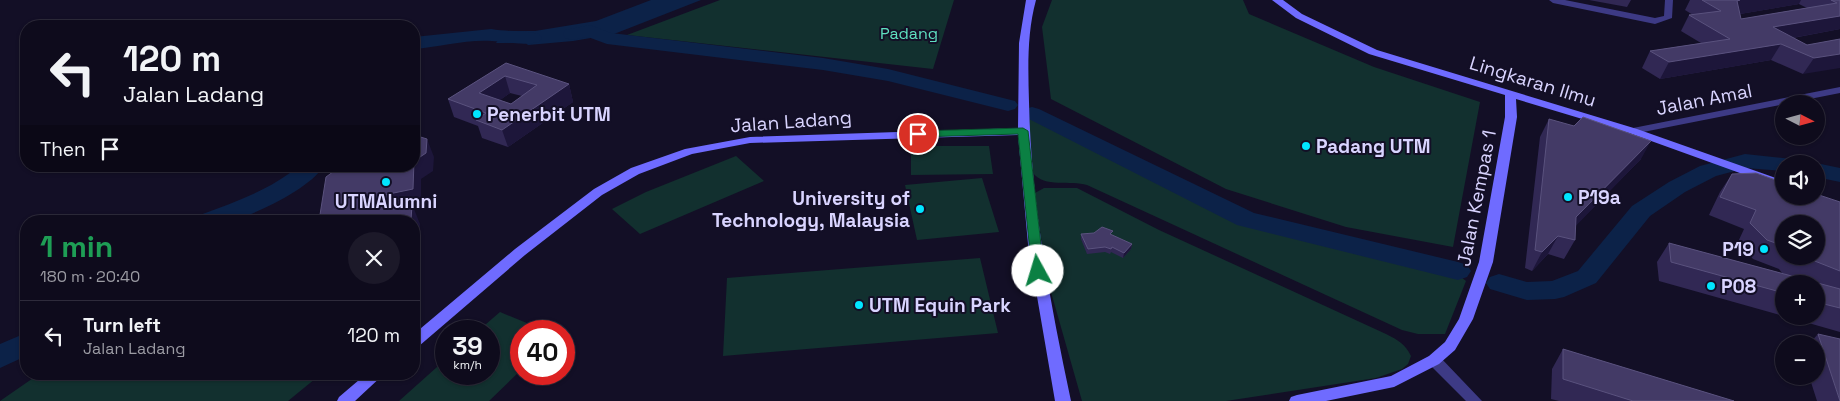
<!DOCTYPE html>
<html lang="en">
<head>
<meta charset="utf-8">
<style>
  body { margin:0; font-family:"Space Grotesk",sans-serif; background:#1c1929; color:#f1f3f6; height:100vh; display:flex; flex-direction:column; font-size:19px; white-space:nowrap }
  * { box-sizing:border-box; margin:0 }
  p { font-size:16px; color:#9b9ba3 }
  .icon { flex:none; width:28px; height:28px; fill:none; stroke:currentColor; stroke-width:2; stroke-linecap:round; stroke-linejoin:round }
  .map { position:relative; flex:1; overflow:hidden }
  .panel { position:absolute; left:20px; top:215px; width:400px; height:165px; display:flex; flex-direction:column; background:#0e0b1c; border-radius:20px; box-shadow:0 1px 4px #0004,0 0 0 1px #2e2b3b }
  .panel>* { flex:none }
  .top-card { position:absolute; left:20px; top:20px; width:400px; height:152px; border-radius:20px; box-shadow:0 1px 4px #0004,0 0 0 1px #2e2b3b; background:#0e0b1c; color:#f1f3f6; overflow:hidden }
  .needle { width:32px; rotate:96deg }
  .buttons { position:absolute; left:1775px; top:95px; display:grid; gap:10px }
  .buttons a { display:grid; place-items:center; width:50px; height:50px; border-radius:50%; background:#0e0b1c; box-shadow:0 1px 4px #0004,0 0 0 1px #2e2b3b; font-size:25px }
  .speed { position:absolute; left:435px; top:320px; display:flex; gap:10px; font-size:25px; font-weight:700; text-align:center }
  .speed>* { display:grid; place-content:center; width:65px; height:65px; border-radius:50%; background:#0e0b1c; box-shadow:0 1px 4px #0004,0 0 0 1px #2e2b3b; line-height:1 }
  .speed small { font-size:12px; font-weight:400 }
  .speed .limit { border:8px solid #d22; background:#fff; color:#111 }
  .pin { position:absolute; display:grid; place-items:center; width:42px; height:42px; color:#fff; margin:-21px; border:2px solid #fff; border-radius:50%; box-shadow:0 1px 5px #0007 }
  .me { position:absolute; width:55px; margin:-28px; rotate:354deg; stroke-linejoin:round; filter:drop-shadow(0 0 4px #0008) }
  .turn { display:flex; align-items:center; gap:18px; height:105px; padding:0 20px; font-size:22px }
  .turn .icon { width:65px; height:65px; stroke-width:2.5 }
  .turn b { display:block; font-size:35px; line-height:42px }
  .then { display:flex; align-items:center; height:48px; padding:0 20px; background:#0003; gap:10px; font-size:19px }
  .round { display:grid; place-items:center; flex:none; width:52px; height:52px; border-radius:26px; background:#1c1929 }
  .overview { display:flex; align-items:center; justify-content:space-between; height:85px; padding:0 20px }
  h1 { font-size:30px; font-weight:600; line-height:38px; color:#1e9e55 }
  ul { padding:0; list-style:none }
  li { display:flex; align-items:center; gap:15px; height:70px; padding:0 20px; border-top:1px solid #2e2b3b }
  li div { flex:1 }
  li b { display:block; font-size:19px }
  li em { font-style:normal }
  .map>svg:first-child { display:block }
  .green { fill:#12302f }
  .water { fill:#0c2248 }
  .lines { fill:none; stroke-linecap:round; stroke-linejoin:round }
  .river { fill:#0c2248; fill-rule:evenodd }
  .street { fill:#3d3a85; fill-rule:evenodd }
  .secondary { fill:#6f6bff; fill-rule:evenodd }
  .wall { fill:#312854; fill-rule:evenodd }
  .shaded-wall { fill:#1d163a }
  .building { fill:#433a66; stroke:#5a527e; fill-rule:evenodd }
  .route { fill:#0b8043; stroke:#07532c }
  .poi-dot { fill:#00e5ff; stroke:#130f26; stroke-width:2 }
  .labels { text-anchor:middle; stroke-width:4; stroke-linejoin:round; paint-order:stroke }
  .far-park-label { font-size:16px; fill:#5fe0c0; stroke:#130f26 }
  .street-label { font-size:19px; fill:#d9d4ff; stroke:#130f26 }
  .poi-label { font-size:19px; font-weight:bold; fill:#d9d4ff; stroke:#130f26; text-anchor:start }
</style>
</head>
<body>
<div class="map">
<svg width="1840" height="401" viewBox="0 0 1840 401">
  <rect width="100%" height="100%" fill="#130f26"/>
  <path class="green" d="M720,0h234l-21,69 -306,-34z
    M1052,0h191l6,14 125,53 106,35 -27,145 -107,-20 -120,-38 -175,-90 -9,-72z
    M1028,114l218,109 211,51 9,7 -21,53h-27l-16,-4 -315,-145c-16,-5 -43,3 -54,-12z
    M911,146h78l4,28 -82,1z
    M736,156l28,25 -124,53 -28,-25 34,-17z
    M982,178l17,54 -82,8 -12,-55z
    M1044,188h33l82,42 227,104c12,6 19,10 25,22l-3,8 -6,5 -26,9 -150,23h-144l-35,-123 -12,-81v-4z
    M980,258l18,75 -275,23 4,-78z
    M500,312l46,19h-25v39l-32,31h-90l47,-42v15h43v-43h-11z
    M39,374h282l-33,27h-288z"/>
  <path class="water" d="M651,0h50l-87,34 -41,7 -45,4 -2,-2h-30l9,-12h30l61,-10z"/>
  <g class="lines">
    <path class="river" d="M590,25l21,8 212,25 65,11 127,32 3,4 -3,4 -7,2 -120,-30 -65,-11 -216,-26 -19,-7 -16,3 -7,-2 -2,-4 2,-4z
      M491,29c16,3 33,1 48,5l3,4 -3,4c-16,4 -31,0 -47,-1 -24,-2 -54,6 -78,8v-12z
      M1032,107l7,2 215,104 204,49 9,3 4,6 -4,6 -9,3 -221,-55 -212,-108 -4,-4 4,-4z
      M1745,154l47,5 3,5h-11v7l-38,-3 -30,8 -31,16 -35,24 -54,67 -32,14 -9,2 -28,1 -37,-11 -4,-6 4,-6 9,-3 28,8 25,-1 26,-10 54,-65 37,-24 31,-16z
      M1816,163l24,5v14l-24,-5v-13h-3z
      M299,166h25c-15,23 -66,47 -92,55 -10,2 -25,1 -35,0l3,-6c35,-13 70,-25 99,-49z
      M26,333v23l-26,12v-24z"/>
    <path class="street" d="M1549,0h16l90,18 9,-2 1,-16h8l-1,18 -17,6 -102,-21z
      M1840,87v6l-207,41 -5,-3 5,-3z
      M1434,355l5,1 43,45h-16l-37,-37 -2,-4 2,-4z"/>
    <path class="secondary" d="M1026,0h10c-9,33 -8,67 -7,102 2,101 21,200 42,299h-16l-27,-157 -10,-109 -268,8 -58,11 -53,20 -37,21 -77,60 -106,91 -5,1v-13l101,-85 79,-60 37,-21 54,-19 65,-12 268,-9 1,-85z
      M1272,0h11l19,14 75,36 260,79 147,52v8l-155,-56 -113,-34 1,18 -24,145 -20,57 -18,31 -16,14 -45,23 -68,14h-37l2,-4 6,-2 94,-19 38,-20 16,-14 14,-23 20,-57 26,-145v-22l-136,-41 -73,-36z
      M366,374h18l-29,27h-18l2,-4z"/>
  </g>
  <path class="wall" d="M1589,0h42l-4,7z
    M1690,0h150v29l-47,9 14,7 33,-6 -37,35 -32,-14 -111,19 -18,-11 8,-17 51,-8 -20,-12 8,-16h4l-8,-5zM1799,4l8,4 -66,11 -1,-5z
    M506,63l63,21 4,18 -65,45 -26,-9 -4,-12 -24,-9 -6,-18zM510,93l12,3 -11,8 -11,-4z
    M1549,119l92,40 -66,67v14l-11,19 -16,-5 -16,17 -7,-3 15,-131z
    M1732,174l108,28v130l-56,-16h32v-32h-32v32l-125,-35 -2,-19 12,-19 121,33 -8,-3 -3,-4 -26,-10 -15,-17 6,-13 -35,-14 11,-23zM1784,224l32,32h-32z
    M1081,234l31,1 20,9 -1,5 -8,9 -12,-6 -1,2 -5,-2 -18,2 -6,-15z
    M1818,334l22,67h-23l-8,-25h7v-32h-7z
    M1563,349l171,52h-175l-8,-2 1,-30z"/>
  <path class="shaded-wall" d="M1740,0h61l-2,4 -71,12 9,-15z
    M1840,16v13l-76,14 9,-16z
    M1781,44l-10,16 -111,19 9,-17z
    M1840,54v14l-37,6 11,-16z
    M505,76l5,17 -25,18 -6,-18z
    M569,84l4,18 -65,45 -6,-17z
    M427,139l7,18 -1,14 -12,8v28l-7,2 6,15 -1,15 -5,4v-22h-4l-26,-26 30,-34z
    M1651,141l-10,18 -75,77 10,-19z
    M1558,236l-10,18 -16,17 10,-19z
    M1132,244l-1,5 -8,9 1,-5z"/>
  <path class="building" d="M1702,0h38l-3,1 4,18 96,-16 -6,-3h9v16l-67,11 34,18 33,-6v15l-26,4 -33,-14 -112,18 -19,-11 80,-12 -41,-24 32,-4z
    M506,63l63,21 -67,46 -26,-10 10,-7 -38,-14zM505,76l32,9 -26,19 -32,-11z
    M1583,117l68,24 -75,76 -1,23 -17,-4 -16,16 -7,-2 14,-131 25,7z
    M414,135l13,4 -1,14 -12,8 -1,28 -29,6 28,10 -1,15 -1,1h-91l7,-44 15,-11h73z
    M1756,173l28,10v13h32v-2l24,8v69l-38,-15h14v-32h-32v22l-17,-6 -17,-17 6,-13 -36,-13 12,-23z
    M1102,227l11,4 -3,3 22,10 -8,9 -12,-6 -1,2 -6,-2 -17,2 -7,-15 13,-1z
    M1669,243l171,46v19l-24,-6v-18h-32v9l-113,-31z
    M1818,334l22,5v62z
    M1563,349l171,52h-101l-70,-22z"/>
  <path class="route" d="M1023,128l5,3 16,140 -6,5 -6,-5 -14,-137 -100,3 -5,-3 5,-3z"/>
  <g class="poi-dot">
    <circle cx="477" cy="114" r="5"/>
    <circle cx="1306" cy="146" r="5"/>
    <circle cx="386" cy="182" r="5"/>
    <circle cx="1568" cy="197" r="5"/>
    <circle cx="920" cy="209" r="5"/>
    <circle cx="1764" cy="249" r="5"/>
    <circle cx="1711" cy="286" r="5"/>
    <circle cx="859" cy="305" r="5"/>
  </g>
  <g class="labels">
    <g class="far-park-label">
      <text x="909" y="39">Padang</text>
    </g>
    <g class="street-label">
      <text transform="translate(1533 81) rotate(17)" y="7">Lingkaran Ilmu</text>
      <text transform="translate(1704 99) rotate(-11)" y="7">Jalan Amal</text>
      <text transform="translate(791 121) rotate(-4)" y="7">Jalan Ladang</text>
      <text transform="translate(1476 198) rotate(-79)" y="7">Jalan Kempas 1</text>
    </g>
    <g class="poi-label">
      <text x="487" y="121">Penerbit UTM</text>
      <text x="1316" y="153">Padang UTM</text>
      <text x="1578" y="204">P19a</text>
      <text x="910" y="205" text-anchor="end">University of<tspan x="910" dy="22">Technology, Malaysia</tspan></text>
      <text x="386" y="208" text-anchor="middle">UTMAlumni</text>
      <text x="1754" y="256" text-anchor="end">P19</text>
      <text x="1721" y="293">P08</text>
      <text x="869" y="312">UTM Equin Park</text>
    </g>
  </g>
</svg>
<div class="buttons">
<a><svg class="needle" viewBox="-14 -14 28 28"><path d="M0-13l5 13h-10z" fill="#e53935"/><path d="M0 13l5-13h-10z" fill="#9b9ba3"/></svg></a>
<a><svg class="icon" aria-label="sound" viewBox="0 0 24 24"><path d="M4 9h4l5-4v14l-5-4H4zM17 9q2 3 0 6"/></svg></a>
<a><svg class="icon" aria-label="layers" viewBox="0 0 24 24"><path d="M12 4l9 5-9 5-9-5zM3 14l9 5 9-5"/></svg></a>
<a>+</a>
<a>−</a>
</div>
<div class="speed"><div>39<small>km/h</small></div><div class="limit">40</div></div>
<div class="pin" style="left:918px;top:134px;background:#d93025"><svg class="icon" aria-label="arrive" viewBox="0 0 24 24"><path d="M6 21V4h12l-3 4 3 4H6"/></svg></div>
<svg class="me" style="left:1038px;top:271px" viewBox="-20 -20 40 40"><circle r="19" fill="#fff"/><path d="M0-13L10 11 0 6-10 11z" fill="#0b8043"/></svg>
<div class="top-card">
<div class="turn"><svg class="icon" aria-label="left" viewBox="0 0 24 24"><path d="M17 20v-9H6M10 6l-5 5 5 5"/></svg><div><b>120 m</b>Jalan Ladang</div></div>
<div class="then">Then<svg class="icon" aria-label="arrive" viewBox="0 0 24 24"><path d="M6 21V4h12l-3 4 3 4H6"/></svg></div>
</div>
<section class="panel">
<div class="overview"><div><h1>1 min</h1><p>180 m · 20:40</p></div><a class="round"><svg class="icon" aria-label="close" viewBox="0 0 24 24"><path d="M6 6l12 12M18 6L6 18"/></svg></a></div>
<ul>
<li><svg class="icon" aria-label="left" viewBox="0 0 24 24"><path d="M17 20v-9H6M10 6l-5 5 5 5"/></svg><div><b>Turn left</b><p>Jalan Ladang</p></div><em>120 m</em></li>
</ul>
</section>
</div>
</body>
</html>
